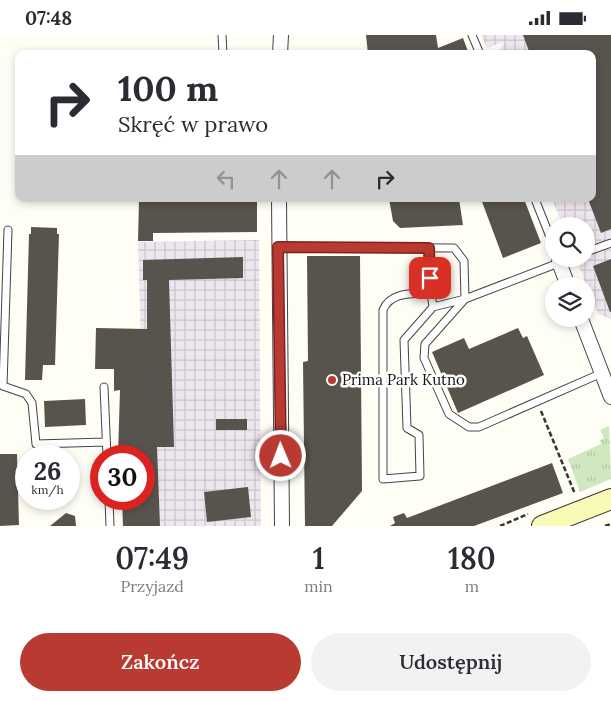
<!DOCTYPE html>
<html lang="pl">
<head>
<meta charset="utf-8">
<style>
  body { margin:0; font-family:Lora,serif; background:#f2f2f3; color:#2b2b33; height:100vh; display:flex; flex-direction:column; font-size:19px; white-space:nowrap }
  * { box-sizing:border-box; margin:0 }
  p { font-size:16px; color:#7c7c81 }
  .icon { flex:none; width:28px; height:28px; fill:none; stroke:currentColor; stroke-width:2; stroke-linecap:round; stroke-linejoin:round }
  .map { position:relative; height:491px; overflow:hidden }
  .side { display:flex; flex-direction:column; background:#fff; flex:1 }
  .side>* { flex:none }
  .guide { position:absolute; left:15px; top:15px; width:581px; height:152px; border-radius:10px; box-shadow:0 2px 8px #0003; background:#fff; color:#2b2b33; overflow:hidden }
  .buttons { position:absolute; left:545px; top:182px; display:grid; gap:10px }
  .buttons a { display:grid; place-items:center; width:50px; height:50px; border-radius:50%; background:#fff; box-shadow:0 2px 8px #0003; font-size:25px }
  .speed { position:absolute; left:15px; top:410px; display:flex; gap:10px; font-size:25px; font-weight:700; text-align:center }
  .speed>* { display:grid; place-content:center; width:65px; height:65px; border-radius:50%; background:#fff; box-shadow:0 2px 8px #0003; line-height:1 }
  .speed small { font-size:12px; font-weight:400 }
  .speed .limit { border:8px solid #d22; background:#fff; color:#111 }
  .pin { position:absolute; display:grid; place-items:center; width:42px; height:42px; color:#fff; margin:-21px; border-radius:10px; box-shadow:0 2px 8px #0006 }
  .me { position:absolute; width:55px; margin:-28px; rotate:359deg; stroke-linejoin:round; filter:drop-shadow(0 0 4px #0008) }
  .turn { display:flex; align-items:center; gap:18px; height:105px; padding:0 20px; font-size:22px }
  .turn .icon { width:65px; height:65px; stroke-width:2.5 }
  .turn b { display:block; font-size:35px; line-height:42px }
  .lanes { display:flex; align-items:center; height:48px; padding:0 20px; background:#0003; justify-content:center; gap:25px; direction:ltr }
  .lanes .off { opacity:.35 }
  .eta { display:flex; justify-content:space-evenly; align-items:center; height:85px; text-align:center }
  .eta b { font-size:30px; font-weight:600; line-height:35px }
  .cta { display:flex; gap:10px; margin-top:auto; padding:10px 20px }
  .cta a { flex:1; height:58px; border-radius:30px; background:#b93a31; color:#fff; font-size:20px; font-weight:600; line-height:58px; text-align:center }
  .cta a+a { background:#f2f2f3; color:#2b2b33 }
  .status { display:flex; justify-content:space-between; align-items:center; height:35px; padding:0 25px; background:#fff; direction:ltr }
  .status svg { height:14px; fill:currentColor }
  .map>svg:first-child { display:block }
  .industrial { fill:url(#industrial-grid) }
  .grass { fill:url(#grass-tufts) }
  .building { fill:#59534e }
  .lines { fill:none; stroke-linecap:round; stroke-linejoin:round }
  .lane-casing { stroke:#444; stroke-width:9 }
  .street-casing { stroke:#444; stroke-width:16 }
  .secondary-casing { stroke:#333; stroke-width:22 }
  .path { stroke:#333; stroke-width:2.5; stroke-dasharray:5 2.5; stroke-linecap:butt }
  .lane { stroke:#fff; stroke-width:7 }
  .street { stroke:#fff; stroke-width:14 }
  .secondary { stroke:#f9fab5; stroke-width:20 }
  .route-casing { stroke:#782620; stroke-width:12 }
  .route { stroke:#b93a31; stroke-width:9 }
  .poi-dot { fill:#b93a31; stroke:#fff; stroke-width:2 }
  .labels { text-anchor:middle; stroke-width:5; stroke-linejoin:round; paint-order:stroke }
  .poi-label { font-size:15px; fill:#111; stroke:#fff; text-anchor:start }
</style>
</head>
<body>
<div class="status"><b>07:48</b><svg viewBox="0 0 49 12"><path d="M0 12V9h3v3zM5 12V6h3v6zM10 12V3h3v9zM15 12V0h3v12zM26 1h20v11H26zM47 4h2v5h-2z"/></svg></div>
<div class="map">
<svg width="611" height="491" viewBox="0 0 611 491">
  <defs>
    <pattern id="industrial-grid" width="8" height="8" patternUnits="userSpaceOnUse" patternTransform="scale(1.25)"><rect width="8" height="8" fill="#eee6ee"/><path d="M0 4h8M4 0v8" fill="none" stroke="#cbc4cb"/></pattern>
    <pattern id="grass-tufts" width="24" height="20" patternUnits="userSpaceOnUse" patternTransform="scale(1.25)"><rect width="24" height="20" fill="#d0e8c0"/><path d="M3 7l-1-3M5 7V3M7 7l1-3M15 17l-1-3M17 17v-4M19 17l1-3" fill="none" stroke="#b2c6a4"/></pattern>
  </defs>
  <rect width="100%" height="100%" fill="#fefef5"/>
  <path class="industrial" d="M481,0h130v284l-13,-5 -22,-55h10v-33h-23l-11,-27h40v-145h-94l6,-12 -17,6z
    M259,205l2,286h-122v-27h5v-43h-7v-8l7,-1 -6,-205z"/>
  <path class="grass" d="M609,391l2,53 -31,13 -12,-33 33,-15 -1,-4 4,-2 -4,-8z"/>
  <path class="building" d="M366,0h70l2,13 25,-10 6,16h-101z
    M523,0h88v194l-10,4 -13,-34h4v-145h-62z
    M139,164h118v33l-104,1v8h-15z
    M389,164h70l4,26 -63,3 -7,-7z
    M481,164h43l17,44 -38,15z
    M31,192l26,1v6h2l-4,131h-12l-1,15h-17l4,-146h2z
    M307,221h53l2,235 -30,35h-27l-2,-164 5,-1z
    M243,222v21l-74,2 5,167h-17l3,79h-37l-1,-27h22v-43l-26,-1 2,-65 -6,1v-22h-19l1,-41 51,1v-49h-4v-20z
    M611,224v53h-1l-17,-46z
    M518,293l5,10 4,-2 17,39 -86,38 -26,-61 32,-14 5,11z
    M85,364l1,26 -41,2 -1,-26z
    M216,384h31v11h-31z
    M0,419h17l2,71 -19,1z
    M552,428l11,30 -89,33h-84l5,-3 -2,-6 11,-4 3,5z
    M248,452l3,30 -44,5 -3,-30z
    M66,478l9,3 1,10h-26z"/>
  <g class="lines">
    <g class="lane-casing">
      <path id="lane" d="M222,0l1,19
        M472,0l8,19
        M535,164l19,48
        M8,195l-5,156 23,8 6,9 4,41 70,-2
        M279,212l175,1 10,13 1,38 104,-40
        M429,213l2,45c-18,1 -40,-2 -48,17v169l37,-3 -1,-41 -12,-7 -3,-88 29,-33 -2,-14
        M586,217l25,-9
        M465,264l-40,45 -1,14 25,56 20,13h10l123,-54
        M433,272l32,-8
        M104,352l3,69
        M109,464l1,27"/>
    </g>
    <g class="street-casing">
      <path id="street" d="M280,19l1,-19
        M279,164l3,327
        M559,227l9,24
        M581,284l30,78"/>
    </g>
    <g class="secondary-casing">
      <path id="secondary" d="M542,491l69,-27"/>
    </g>
    <path class="path" d="M541,376l34,83
      M500,491l28,-12
      M605,491l6,-2"/>
    <use href="#lane" class="lane"/>
    <use href="#street" class="street"/>
    <use href="#secondary" class="secondary"/>
  </g>
  <g class="lines">
    <g class="route-casing">
      <path id="route" d="M281,421l-3,-209 151,1 1,30"/>
    </g>
    <use href="#route" class="route"/>
  </g>
  <circle class="poi-dot" cx="332" cy="345" r="5"/>
  <g class="labels">
    <g class="poi-label">
      <text x="342" y="350">Prima Park Kutno</text>
    </g>
  </g>
</svg>
<div class="buttons">
<a><svg class="icon" aria-label="search" viewBox="0 0 24 24"><circle cx="10" cy="10" r="6"/><path d="M15 15l6 6"/></svg></a>
<a><svg class="icon" aria-label="layers" viewBox="0 0 24 24"><path d="M12 4l9 5-9 5-9-5zM3 14l9 5 9-5"/></svg></a>
</div>
<div class="speed"><div>26<small>km/h</small></div><div class="limit">30</div></div>
<div class="pin" style="left:430px;top:243px;background:#d93025"><svg class="icon" aria-label="arrive" viewBox="0 0 24 24"><path d="M6 21V4h12l-3 4 3 4H6"/></svg></div>
<svg class="me" style="left:281px;top:421px" viewBox="-20 -20 40 40"><circle r="17" fill="#b93a31" stroke="#fff" stroke-width="3"/><path d="M0-11L8 9 0 5-8 9z" fill="#fff"/></svg>
<div class="guide">
<div class="turn"><svg class="icon" aria-label="right" viewBox="0 0 24 24"><path d="M7 20v-9h11M14 6l5 5-5 5"/></svg><div><b>100 m</b>Skręć w prawo</div></div>
<div class="lanes"><svg class="icon off" aria-label="left" viewBox="0 0 24 24"><path d="M17 20v-9H6M10 6l-5 5 5 5"/></svg><svg class="icon off" aria-label="ahead" viewBox="0 0 24 24"><path d="M12 20V5M6 11l6-6 6 6"/></svg><svg class="icon off" aria-label="ahead" viewBox="0 0 24 24"><path d="M12 20V5M6 11l6-6 6 6"/></svg><svg class="icon" aria-label="right" viewBox="0 0 24 24"><path d="M7 20v-9h11M14 6l5 5-5 5"/></svg></div>
</div>
</div>
<section class="side">
<div class="eta">
<div><b>07:49</b><p>Przyjazd</p></div>
<div><b>1</b><p>min</p></div>
<div><b>180</b><p>m</p></div>
</div>
<div class="cta"><a>Zakończ</a><a>Udostępnij</a></div>
</section>
</body>
</html>
